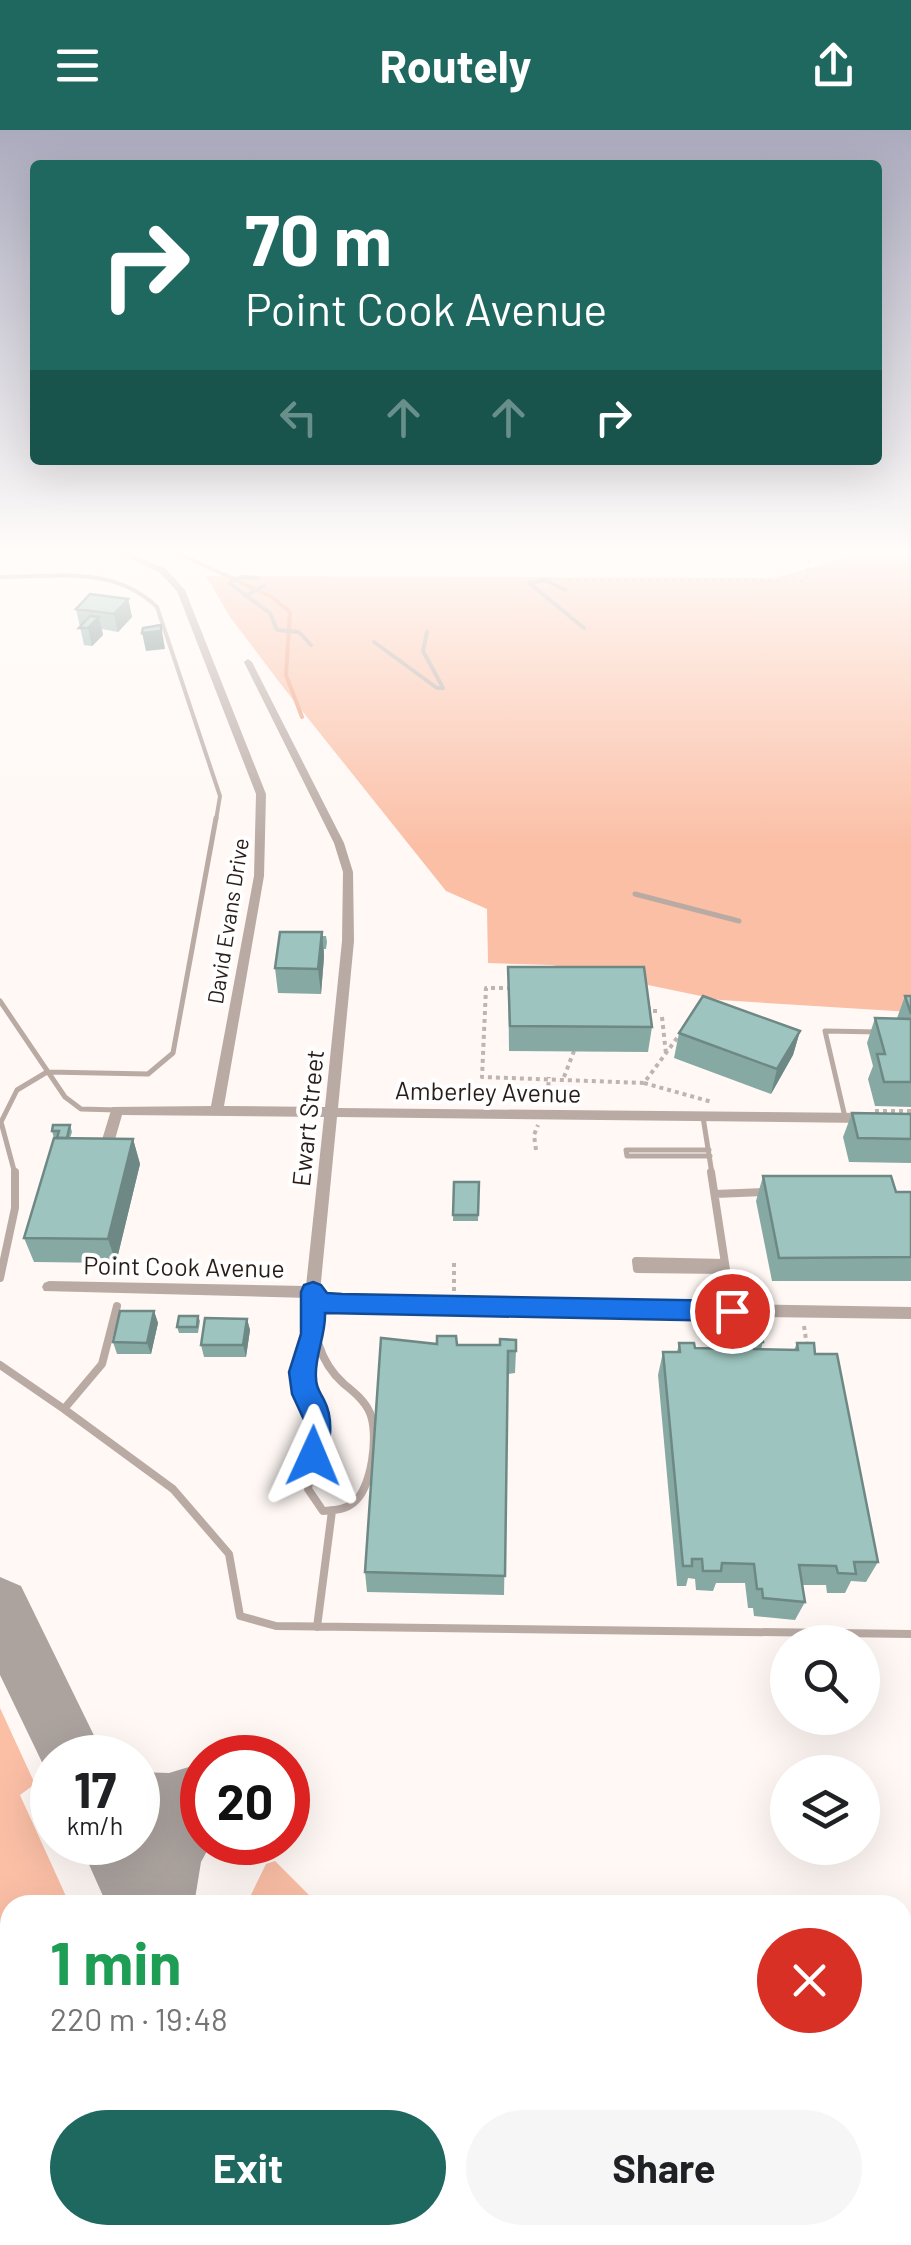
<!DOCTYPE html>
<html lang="en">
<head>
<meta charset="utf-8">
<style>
  body { margin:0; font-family:Barlow,sans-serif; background:#f6f6f6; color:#202124; height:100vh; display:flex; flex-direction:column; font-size:38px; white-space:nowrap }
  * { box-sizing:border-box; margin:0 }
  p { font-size:32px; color:#757577 }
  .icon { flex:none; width:55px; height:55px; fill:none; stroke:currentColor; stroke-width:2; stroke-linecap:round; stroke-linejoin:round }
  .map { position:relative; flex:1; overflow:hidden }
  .side { position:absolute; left:0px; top:1765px; width:912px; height:350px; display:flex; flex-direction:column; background:#fff; border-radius:30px 30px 0 0; box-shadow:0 10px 40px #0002 }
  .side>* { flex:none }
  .banner { position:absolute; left:30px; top:30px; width:852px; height:305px; border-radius:10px; box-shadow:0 10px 40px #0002; background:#1f6860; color:#fff; overflow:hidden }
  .controls { position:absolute; left:770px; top:1495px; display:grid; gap:20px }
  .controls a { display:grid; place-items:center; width:110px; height:110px; border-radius:50%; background:#fff; box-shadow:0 10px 40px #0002; font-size:50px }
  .speed { position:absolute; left:30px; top:1605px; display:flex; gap:20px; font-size:50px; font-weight:700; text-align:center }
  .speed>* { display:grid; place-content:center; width:130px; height:130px; border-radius:50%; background:#fff; box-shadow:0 10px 40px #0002; line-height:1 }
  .speed small { font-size:25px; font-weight:400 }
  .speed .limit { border:15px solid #d22; background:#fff; color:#111 }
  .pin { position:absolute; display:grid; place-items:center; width:85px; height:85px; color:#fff; margin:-42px; border:5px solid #fff; border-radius:50%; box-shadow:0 2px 10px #0007 }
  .me { position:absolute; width:110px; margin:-55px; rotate:1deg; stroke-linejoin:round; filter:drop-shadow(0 0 8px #0008) }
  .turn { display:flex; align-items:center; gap:35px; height:210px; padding:0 50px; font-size:45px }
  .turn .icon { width:130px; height:130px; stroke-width:2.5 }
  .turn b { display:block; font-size:70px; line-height:85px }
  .lanes { display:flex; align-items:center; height:95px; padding:0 50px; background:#0003; justify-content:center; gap:50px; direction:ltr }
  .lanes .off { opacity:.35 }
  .round { display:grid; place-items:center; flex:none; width:105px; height:105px; border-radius:52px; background:#f6f6f6 }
  .overview { display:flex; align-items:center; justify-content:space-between; height:170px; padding:0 50px }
  h1 { font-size:60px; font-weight:700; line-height:75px; color:#1e9e55 }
  .action { display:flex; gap:20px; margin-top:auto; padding:20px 50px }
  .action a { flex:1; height:115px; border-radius:60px; background:#1f6860; color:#fff; font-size:40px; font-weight:700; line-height:115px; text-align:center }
  .action a+a { background:#f6f6f6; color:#202124 }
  header { display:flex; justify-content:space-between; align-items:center; height:130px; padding:0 50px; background:#1f6860; color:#fff; font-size:45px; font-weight:700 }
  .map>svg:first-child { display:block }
  .green { fill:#fbbfa6 }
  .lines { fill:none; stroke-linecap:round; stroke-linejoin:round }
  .stream { stroke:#ef9e7e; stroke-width:4 }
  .taxiway { fill:#aca39f; fill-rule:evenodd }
  .path-far1 { stroke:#bdb5b1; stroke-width:2.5; stroke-dasharray:4 4; stroke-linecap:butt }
  .path { stroke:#bdb5b1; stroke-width:4; stroke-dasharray:4 4; stroke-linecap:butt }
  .lane-far2 { stroke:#b9aaa4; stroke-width:4 }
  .lane-far1 { stroke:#b9aaa4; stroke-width:5 }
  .lane { stroke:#b9aaa4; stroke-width:8 }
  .street { fill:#b9aaa4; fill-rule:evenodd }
  .wall { fill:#87a9a3 }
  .shaded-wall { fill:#6e8985 }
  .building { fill:#9dc4be; stroke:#6e8985; stroke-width:2.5 }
  .route { fill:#1a73e8; stroke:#114b97; stroke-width:2.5 }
  .labels { text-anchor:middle; stroke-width:8; stroke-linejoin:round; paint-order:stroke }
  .far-street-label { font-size:22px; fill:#291d18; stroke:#fff }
  .street-label { font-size:25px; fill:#291d18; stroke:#fff }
</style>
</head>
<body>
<header><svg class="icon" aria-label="menu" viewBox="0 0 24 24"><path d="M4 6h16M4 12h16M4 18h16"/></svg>Routely<svg class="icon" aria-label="share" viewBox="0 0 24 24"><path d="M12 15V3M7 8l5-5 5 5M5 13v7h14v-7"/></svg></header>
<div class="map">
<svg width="911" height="2115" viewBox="0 0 911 2115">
  <rect width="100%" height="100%" fill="#fff8f5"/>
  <path class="green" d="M879,419h32v463l-191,-12 -168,-35 -64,-2 -1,-54 -41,-18 -163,-204 -53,-70 -24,-41 569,2z
    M0,1578l35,76 -15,11 50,110h-60v269l-10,4z
    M275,1731l44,44h-73l20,-41z"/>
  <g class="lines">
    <path class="stream" d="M169,419l103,48 18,15 -4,63 16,42"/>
    <path class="taxiway" d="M0,1447l21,9 84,172h-53v25l-52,-108z
      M202,1633v79h10l-11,20 -7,43h-87l-28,-63h59v-70l31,1z
      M902,2017l9,1v97h-78l4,-10h65z
      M75,2105h107l-4,10h-107z
      M223,2105h92l4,10h-92z"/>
    <path class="path-far1" d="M568,450l238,1 5,-32"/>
    <path class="path" d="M511,858h-25l-4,89 162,6 36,-49
      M649,877v4h11
      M662,887l4,37
      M564,947l10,-26
      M644,953l68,19
      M547,972l2,-25
      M875,981h36
      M536,1020l-2,-15 4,-10
      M454,1133v30
      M804,1196l3,20"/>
    <path class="lane-far2" d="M0,447c56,0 113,-12 157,30l63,189 -4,24
      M259,448l-17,-1 -13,6 41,30 7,17 22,2 12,13
      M565,460l-20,-10 -16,3 55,45
      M245,466l19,-10
      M374,512l63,46h6l-20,-37 4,-19"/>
    <path class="lane-far1" d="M635,764l104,27
      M0,871l65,96 16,12 36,1
      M703,987l9,57
      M845,987l-20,-86 54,1
      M709,1020h-83l1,6h83
      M15,1044l-14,-52 16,-32 30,-18 101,2 25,-21 43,-235"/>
    <path class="lane" d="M711,1042l21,137
      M715,1064l51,-2
      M725,1133l-89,-2 1,8 89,1
      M0,1148l15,-70v-36
      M313,1168c0,33 5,63 31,86 10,8 21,17 26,29 9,21 2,76 -17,90 -8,7 -20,7 -30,8l-15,-22 10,-67 -4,-17 -9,-10 -3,-22 11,-40
      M0,1235l64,44 38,-45 15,-58
      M64,1279l109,80 56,65 11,62 36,10 635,8
      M317,1497l15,-116"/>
    <path class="street" d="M110,419h10l46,20 19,21 81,204 -2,82 -40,230 101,1 17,-166 1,-69 -9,-29 -90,-181 4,-3 4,3 92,181 9,29 1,69 -16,167 527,5 7,5 -7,5 -528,-6 -17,175 3,5 588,10v12l-568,-8 -29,-4 -5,-9 -265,-7 -2,-4 2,-4 5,-2 257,5 18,-169 -202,-2 -12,42 -5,1 -7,-5 14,-46 99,-1 43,-230 2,-82 -79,-203 -17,-18z"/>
  </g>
  <path class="wall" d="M128,469l4,18 -14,15 -16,-3 1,6 -11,11 -8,-1 -8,-36z
    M322,806h4l1,6 -1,7h-2v8l-3,37 -43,-1 -3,-25z
    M508,837l144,60 -4,25 -139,-1z
    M905,866h6v111l-36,-1 -7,-27 5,-13 -6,-23 8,-25h22z
    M800,901l-7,24 -22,39 -97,-36 5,-25z
    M852,983l59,1v49l-62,-1 -6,-25z
    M70,995l2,7 -2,6 63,1 7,25 -24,99 -82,-1 -10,-24 30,-100 -2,-7z
    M763,1046l133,16h15v89h-139l-16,-80z
    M454,1052h25l-1,39h-25z
    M154,1181l4,12 -7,31h-34l-4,-12z
    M198,1186l2,5 -2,12h-19l-2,-6z
    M247,1189l3,11 -4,27h-42l-3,-12z
    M728,1202l35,10 -2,7 33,1 3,-7 18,11 63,208 -12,20 -15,-1 -6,12h-18l-1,-8h-24l3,17 -10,18 -41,-4 -1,-8h-5l-3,-25h-29l-3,8 -17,-1 -1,-11 -7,-1 -2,8h-9l-19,-211 5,-23h14l2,-9 16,5 28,1z
    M437,1214l79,7 -1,22 -7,1 -4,221 -137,-3 -2,-20z"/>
  <path class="shaded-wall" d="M128,469l4,18 -14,15 -4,-18z
    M99,487l4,18 -11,11 -4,-18z
    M161,495l4,24 -19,2 -4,-18z
    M322,802l2,25 -3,37 -3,-25z
    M800,901l-7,24 -22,39 6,-25z
    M133,1009l7,25 -24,99 -8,-24z
    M154,1181l4,12 -7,31 -4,-11z
    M247,1189l3,11 -4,27 -3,-12z"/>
  <path class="building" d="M90,464l38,5 -14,15 -38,-5z
    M90,486l9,1 -11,11h-9z
    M161,495v6l-19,2 1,-5z
    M280,802h42l-4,37 -43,-1z
    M508,837h136l8,60 -142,-1z
    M703,866l97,35 -23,38 -98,-36z
    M905,866h6v18z
    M875,888l36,1v63h-27l-7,-28h8z
    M852,983l59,1v25l-53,-1z
    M53,995h17l-3,13h-10l2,-7h-7z
    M54,1008l79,1 -25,100 -84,-1z
    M763,1046h128l5,16h15v65l-132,1z
    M454,1052h25l-1,33h-25z
    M120,1181h34l-7,32 -34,-1z
    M179,1186h19l-1,11h-20z
    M205,1188l42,1 -4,26h-42z
    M728,1202l34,4 1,6h-10l1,7 44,1 -1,-7h17l1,11h22l41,208h-24l2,12 -18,-1 -2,-7 -37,-1 6,37 -42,-4 -1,-9h-5l-3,-25 -32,-1 -1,8h-18l-1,-12h-10v7h-9l-20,-214h17l-1,-9h15l1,5 40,1z
    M437,1206h19l1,9h43v-6l16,1v11h-8l-3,225 -140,-4 16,-234 56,6z"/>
  <linearGradient id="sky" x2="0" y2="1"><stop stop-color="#ababbe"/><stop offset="0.59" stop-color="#fffcfa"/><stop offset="1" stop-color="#fffcfa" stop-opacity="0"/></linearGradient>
  <rect width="911" height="715" fill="url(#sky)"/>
  <path class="route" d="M313,1152l8,3 6,8 15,1 390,7 9,3 4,7 -4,7 -9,3 -407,-8c1,22 -11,44 -9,65 0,10 4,14 8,22 10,19 7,45 -2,64l-9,4 -9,-4 -4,-8 5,-34 -13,-28 -3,-22 12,-38v-42l3,-7z"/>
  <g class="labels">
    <g class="far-street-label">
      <text transform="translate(228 791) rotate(-81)" y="8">David Evans Drive</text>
    </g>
    <g class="street-label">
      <text transform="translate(488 962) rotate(1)" y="9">Amberley Avenue</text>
      <text transform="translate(308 988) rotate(-84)" y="9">Ewart Street</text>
      <text transform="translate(184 1137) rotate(1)" y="9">Point Cook Avenue</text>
    </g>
  </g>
</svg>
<div class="controls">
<a><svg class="icon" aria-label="search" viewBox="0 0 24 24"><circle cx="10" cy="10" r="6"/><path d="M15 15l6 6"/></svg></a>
<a><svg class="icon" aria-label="layers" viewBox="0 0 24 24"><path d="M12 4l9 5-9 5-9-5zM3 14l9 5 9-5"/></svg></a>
</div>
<div class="speed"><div>17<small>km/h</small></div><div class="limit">20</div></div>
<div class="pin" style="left:732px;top:1181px;background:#d93025"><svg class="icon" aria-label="arrive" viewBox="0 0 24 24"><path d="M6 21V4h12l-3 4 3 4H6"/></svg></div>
<svg class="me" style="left:313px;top:1326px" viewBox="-20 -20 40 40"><path d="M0-17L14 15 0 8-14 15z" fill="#1a73e8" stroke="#fff" stroke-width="4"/></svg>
<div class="banner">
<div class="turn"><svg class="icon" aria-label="right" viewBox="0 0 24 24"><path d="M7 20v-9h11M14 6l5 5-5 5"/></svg><div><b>70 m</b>Point Cook Avenue</div></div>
<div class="lanes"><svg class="icon off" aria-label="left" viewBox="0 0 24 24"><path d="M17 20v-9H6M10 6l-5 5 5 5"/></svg><svg class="icon off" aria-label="ahead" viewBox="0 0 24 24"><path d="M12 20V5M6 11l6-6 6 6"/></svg><svg class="icon off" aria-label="ahead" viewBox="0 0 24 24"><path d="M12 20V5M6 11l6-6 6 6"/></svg><svg class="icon" aria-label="right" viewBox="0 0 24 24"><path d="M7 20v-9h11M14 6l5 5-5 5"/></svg></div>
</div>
<section class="side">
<div class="overview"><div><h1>1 min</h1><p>220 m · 19:48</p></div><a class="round" style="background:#d93025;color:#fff"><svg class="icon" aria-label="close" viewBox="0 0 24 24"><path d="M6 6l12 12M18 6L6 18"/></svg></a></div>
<div class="action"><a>Exit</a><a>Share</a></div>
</section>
</div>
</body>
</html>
